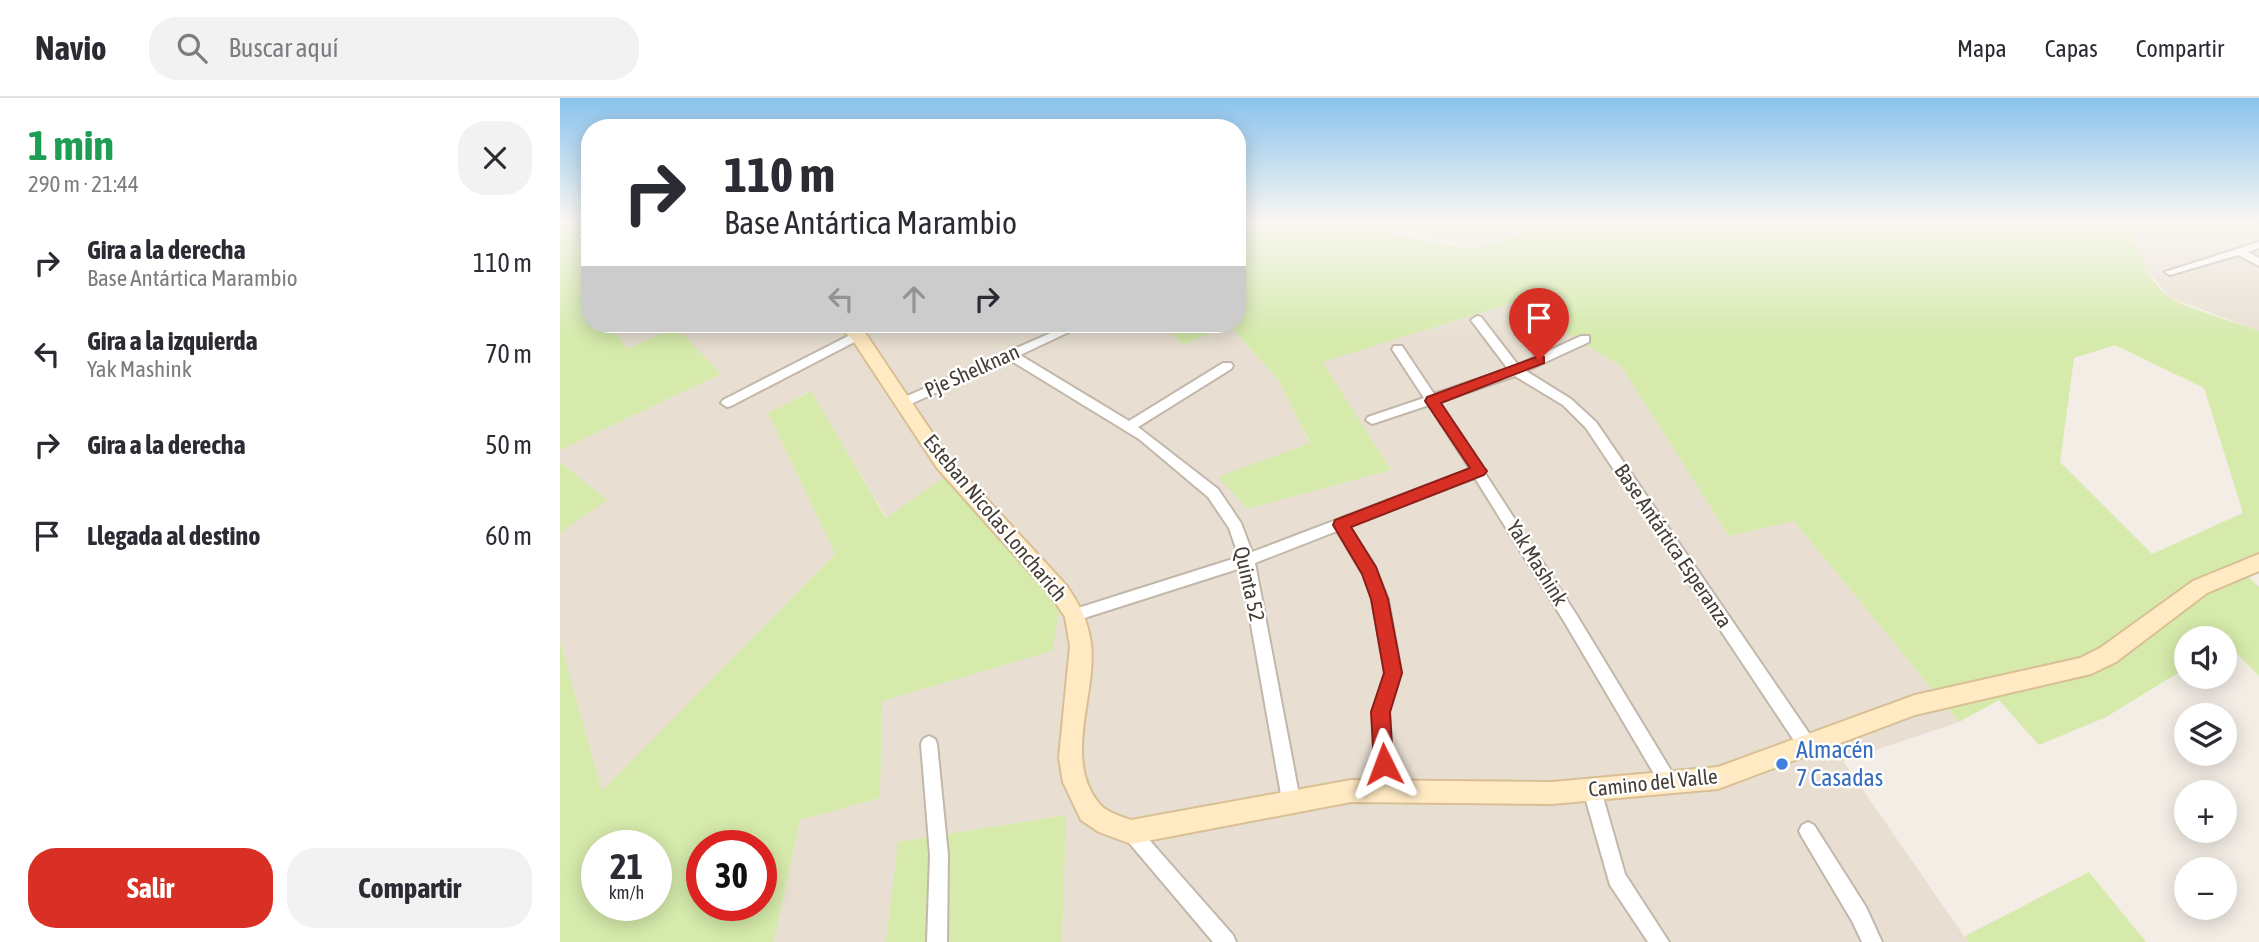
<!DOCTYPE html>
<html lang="es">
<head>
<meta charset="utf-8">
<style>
  body { margin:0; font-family:"Asap Condensed",sans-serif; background:#f2f2f3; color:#2b2b33; height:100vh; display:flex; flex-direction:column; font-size:26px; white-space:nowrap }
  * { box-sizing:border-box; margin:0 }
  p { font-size:23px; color:#7c7c81 }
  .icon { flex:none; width:38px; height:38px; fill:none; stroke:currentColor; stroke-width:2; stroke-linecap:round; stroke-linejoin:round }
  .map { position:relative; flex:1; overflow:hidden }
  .sheet { display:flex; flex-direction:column; background:#fff; width:560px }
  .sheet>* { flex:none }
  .top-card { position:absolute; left:21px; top:21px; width:665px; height:214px; border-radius:28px; box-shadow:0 4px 18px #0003; background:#fff; color:#2b2b33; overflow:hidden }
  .controls { position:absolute; left:1614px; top:528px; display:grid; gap:14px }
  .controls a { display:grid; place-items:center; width:63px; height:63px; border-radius:50%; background:#fff; box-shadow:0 4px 18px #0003; font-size:35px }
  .speed { position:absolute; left:21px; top:732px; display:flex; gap:14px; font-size:35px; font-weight:700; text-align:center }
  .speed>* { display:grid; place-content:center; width:91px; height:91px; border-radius:50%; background:#fff; box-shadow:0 4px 18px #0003; line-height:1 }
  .speed small { font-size:18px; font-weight:400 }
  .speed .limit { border:10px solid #d22; background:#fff; color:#111 }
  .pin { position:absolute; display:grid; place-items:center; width:60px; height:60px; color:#fff; margin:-72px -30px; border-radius:50% 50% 50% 0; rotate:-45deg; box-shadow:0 0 7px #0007 }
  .pin .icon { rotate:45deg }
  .me { position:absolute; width:77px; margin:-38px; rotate:357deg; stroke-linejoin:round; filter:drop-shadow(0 0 5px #0008) }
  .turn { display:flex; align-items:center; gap:24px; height:147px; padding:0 28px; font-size:32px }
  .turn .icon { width:91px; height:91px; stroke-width:2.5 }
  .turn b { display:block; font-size:49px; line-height:60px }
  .lanes { display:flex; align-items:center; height:66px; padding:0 28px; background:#0003; justify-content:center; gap:35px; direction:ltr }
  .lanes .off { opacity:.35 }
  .round { display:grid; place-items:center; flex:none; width:74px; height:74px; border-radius:28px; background:#f2f2f3 }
  .headline { display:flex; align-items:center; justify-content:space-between; height:119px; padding:0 28px }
  h1 { font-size:42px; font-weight:700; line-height:52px; color:#1e9e55 }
  .cta { display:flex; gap:14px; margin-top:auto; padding:14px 28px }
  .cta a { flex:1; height:80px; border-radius:28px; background:#d93025; color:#fff; font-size:28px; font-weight:700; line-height:80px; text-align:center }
  .cta a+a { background:#f2f2f3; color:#2b2b33 }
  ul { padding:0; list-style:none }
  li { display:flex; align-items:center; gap:21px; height:91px; padding:0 28px }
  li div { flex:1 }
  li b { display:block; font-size:26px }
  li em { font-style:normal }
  header { display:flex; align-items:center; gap:42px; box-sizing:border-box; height:98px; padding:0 35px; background:#fff; border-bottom:2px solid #e1e1e2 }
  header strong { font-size:33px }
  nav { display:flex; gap:38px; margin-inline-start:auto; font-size:24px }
  .search { width:490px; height:63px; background:#f2f2f3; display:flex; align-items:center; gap:18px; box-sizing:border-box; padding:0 24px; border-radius:28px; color:#7c7c81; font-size:26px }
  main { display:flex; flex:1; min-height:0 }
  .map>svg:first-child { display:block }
  .residential { fill:#e8dfd2 }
  .green { fill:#d5eaab; fill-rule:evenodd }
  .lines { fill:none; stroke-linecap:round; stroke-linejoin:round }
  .street-casing { stroke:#c2b7aa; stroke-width:4 }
  .secondary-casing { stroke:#d9bf94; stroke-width:4 }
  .street { fill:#fff; fill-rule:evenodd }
  .secondary { fill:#ffeac3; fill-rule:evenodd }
  .route { fill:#d93025; stroke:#8d1f18; stroke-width:2 }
  .shop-dot { fill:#3f7fe0; stroke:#fff; stroke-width:2.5 }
  .labels { text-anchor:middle; stroke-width:5; stroke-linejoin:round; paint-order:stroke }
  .street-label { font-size:21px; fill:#463d34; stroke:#fff }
  .near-shop-label { font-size:24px; fill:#366cbe; stroke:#fff; text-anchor:start }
</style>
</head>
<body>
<header>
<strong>Navio</strong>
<div class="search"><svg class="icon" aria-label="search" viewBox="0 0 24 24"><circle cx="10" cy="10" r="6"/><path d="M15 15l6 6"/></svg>Buscar aquí</div>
<nav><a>Mapa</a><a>Capas</a><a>Compartir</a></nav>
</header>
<main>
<section class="sheet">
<div class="headline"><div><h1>1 min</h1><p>290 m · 21:44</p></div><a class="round"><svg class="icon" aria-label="close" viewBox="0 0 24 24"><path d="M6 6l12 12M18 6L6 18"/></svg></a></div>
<ul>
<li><svg class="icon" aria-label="right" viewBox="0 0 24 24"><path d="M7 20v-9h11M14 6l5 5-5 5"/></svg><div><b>Gira a la derecha</b><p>Base Antártica Marambio</p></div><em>110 m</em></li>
<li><svg class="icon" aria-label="left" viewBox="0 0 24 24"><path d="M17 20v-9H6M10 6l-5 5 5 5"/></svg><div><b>Gira a la izquierda</b><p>Yak Mashink</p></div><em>70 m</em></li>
<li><svg class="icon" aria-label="right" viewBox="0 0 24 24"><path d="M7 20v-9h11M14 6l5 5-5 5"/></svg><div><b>Gira a la derecha</b></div><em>50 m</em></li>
<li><svg class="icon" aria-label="arrive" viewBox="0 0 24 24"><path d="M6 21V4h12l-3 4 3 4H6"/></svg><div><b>Llegada al destino</b></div><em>60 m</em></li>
</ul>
<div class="cta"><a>Salir</a><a>Compartir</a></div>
</section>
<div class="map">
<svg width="1699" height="844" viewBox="0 0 1699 844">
  <rect width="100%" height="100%" fill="#f3ede5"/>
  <path class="residential" d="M820,124h178l-84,27z
    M1581,124h118v109l-90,-34 -23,-29 -10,-19 -4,-13z
    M955,203l106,65 108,170 65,-15 165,201 -116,39 125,181h-906l3,-127 -166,27 -13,100h-112l26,-122 80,-22 2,-97 169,-50 11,-69 -116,-105 -59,41 -77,-127 -42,22 67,141 -233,238 -42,-151v-108l46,-33 -46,-38v-12l161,-76 -94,-25 -16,-25h549l24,21 44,-21 51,57 31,63 -91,33 28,32 144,-39 -70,-108z"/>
  <path class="green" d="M0,124h30v102h21l16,25 49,-22 45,47 -161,76z
    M677,124h133l35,15 69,12 84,-27h583l-9,14c7,20 18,46 36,60 11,10 73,28 91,35v231l-17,9 17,16v89l-32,-33 -3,2v-6h-38v29l-80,49 -67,28 -40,-45 -40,22 -165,-201 -65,15 -108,-170 -106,-64 -193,60 69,108 -144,39 -29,-32 92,-34 -31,-62 -51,-57 -44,21 -24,-21h77zM1555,247l89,43 39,125 -91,41 -92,-92 14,-104z
    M251,293l75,127 60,-42 114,131 -8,44 -170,50 -2,97 -80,22 -26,122h-214v-301l42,150 233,-237 -67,-141zM37,747h59v60h-59zM142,747h59v60h-59z
    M0,364l47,38 -47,33z
    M506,717l-4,127h-176l12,-100z
    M1529,774l57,70h-178l-3,-6z"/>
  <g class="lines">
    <g class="street-casing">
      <path id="street" d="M23,135l7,2v6l-11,-3 -1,-2z
        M1699,144v6l-11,4 11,6v8l-21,-11 -68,20 -5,-3z
        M917,218l4,1 37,48 63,-29h8v6l-63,29 45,28 25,23 217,317 2,6 -2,6 -6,2 -6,-2 -215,-323 -23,-23 -48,-29 -76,26 137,212 99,163 3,6 -3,6 -6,2 -6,-2 -98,-166 -90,-145 -126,48 26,42 13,31 12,67 1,7 -12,39 5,77 -3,6 -6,2 -6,-2 -3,-6 -3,-77 12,-39 -1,-7 -12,-67 -9,-25 -26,-43 -82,32 45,237 -3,6 -6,2 -6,-2 -3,-6 -41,-232 -166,53 -5,-2 -3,-4 3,-4 5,-2 164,-52 -10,-29 -21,-31 -69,-58 -129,-79 -104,46 -4,1 -6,-4 2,-3 173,-76h15l-66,31 109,66 94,-58h8l2,3 -2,3 -93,58 80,62 23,34 11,29 218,-83 -41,-64 -57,19 -6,-4 2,-3 56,-19 -32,-49 2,-3h8l32,48 74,-25 -37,-49z
        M298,233l6,4 -2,3 -131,68 -4,1 -6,-4 2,-3z
        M369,638l6,3 2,5 11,111 -1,87h-20l3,-87 -9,-111 2,-5z
        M1032,684l6,2 3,6 24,84 44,68h-21l-38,-57 -27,-95 3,-6z
        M1248,724l6,3 52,82 16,35h-20l-10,-21 -50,-84 -3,-6 3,-6z
        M571,725l6,3 96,109 3,7h-23l-88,-104 -3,-6 3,-6z"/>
    </g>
    <g class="secondary-casing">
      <path id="secondary" d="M276,226h18l10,7 85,127 117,127c13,19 22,35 25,59 6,49 -28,114 7,158 7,10 22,14 33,18l220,-40 201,2 166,-15 197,-72 165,-37 20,-10 93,-67 66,-27v17l-52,22 -91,69 -25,12 -176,41 -197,74 -166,15 -201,-2 -220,42 -32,-12 -18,-12 -18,-38 -4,-24 11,-112 -5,-29 -13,-20 -115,-129 -85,-129z"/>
    </g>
    <use href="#street" class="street"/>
    <use href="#secondary" class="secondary"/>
  </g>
  <linearGradient id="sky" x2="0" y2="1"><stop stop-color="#8ac3ed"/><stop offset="0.51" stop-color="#faf7f3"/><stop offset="1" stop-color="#faf7f3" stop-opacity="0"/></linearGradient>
  <rect width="1699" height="242" fill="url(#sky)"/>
  <path class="route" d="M979,258l5,1v6l-103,40 43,64 3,4 -3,4 -133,52 25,40 12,32 14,74 -12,39 3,52 -2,6 -7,3 -7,-3 -3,-6 -3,-52 13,-39 -13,-74 -9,-25 -29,-49 2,-5 135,-52 -45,-67 2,-4z"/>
  <circle class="shop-dot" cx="1222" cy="666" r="7"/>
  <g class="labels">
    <g class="street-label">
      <text transform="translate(412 273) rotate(-24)" y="7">Pje Shelknan</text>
      <text transform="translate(435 420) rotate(50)" y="7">Esteban Nicolas Loncharich</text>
      <text transform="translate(1113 448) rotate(56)" y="7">Base Antártica Esperanza</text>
      <text transform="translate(977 465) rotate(58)" y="7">Yak Mashink</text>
      <text transform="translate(689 486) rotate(77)" y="7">Quinta 52</text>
      <text transform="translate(1093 685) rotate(-6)" y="7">Camino del Valle</text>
    </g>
    <g class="near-shop-label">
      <text x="1236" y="660">Almacén<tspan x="1236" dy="28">7 Casadas</tspan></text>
    </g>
  </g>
</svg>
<div class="controls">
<a><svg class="icon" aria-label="sound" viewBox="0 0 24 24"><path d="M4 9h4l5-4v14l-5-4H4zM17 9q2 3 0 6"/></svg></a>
<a><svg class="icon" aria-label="layers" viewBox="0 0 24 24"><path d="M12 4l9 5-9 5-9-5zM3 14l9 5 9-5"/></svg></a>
<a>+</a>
<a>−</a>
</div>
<div class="speed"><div>21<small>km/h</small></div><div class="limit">30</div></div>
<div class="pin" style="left:979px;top:262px;background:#d93025"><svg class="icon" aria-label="arrive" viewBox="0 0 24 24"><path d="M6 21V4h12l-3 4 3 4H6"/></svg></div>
<svg class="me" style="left:824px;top:666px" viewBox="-20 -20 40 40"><path d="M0-17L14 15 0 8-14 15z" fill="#d93025" stroke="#fff" stroke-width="4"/></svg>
<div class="top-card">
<div class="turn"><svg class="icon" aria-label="right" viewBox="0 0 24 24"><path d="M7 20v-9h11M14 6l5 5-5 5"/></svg><div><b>110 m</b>Base Antártica Marambio</div></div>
<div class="lanes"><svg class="icon off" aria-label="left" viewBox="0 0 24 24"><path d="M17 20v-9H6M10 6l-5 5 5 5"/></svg><svg class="icon off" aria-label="ahead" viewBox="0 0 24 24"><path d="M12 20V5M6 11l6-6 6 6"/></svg><svg class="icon" aria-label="right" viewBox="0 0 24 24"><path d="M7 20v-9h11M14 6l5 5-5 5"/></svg></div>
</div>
</div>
</main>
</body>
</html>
